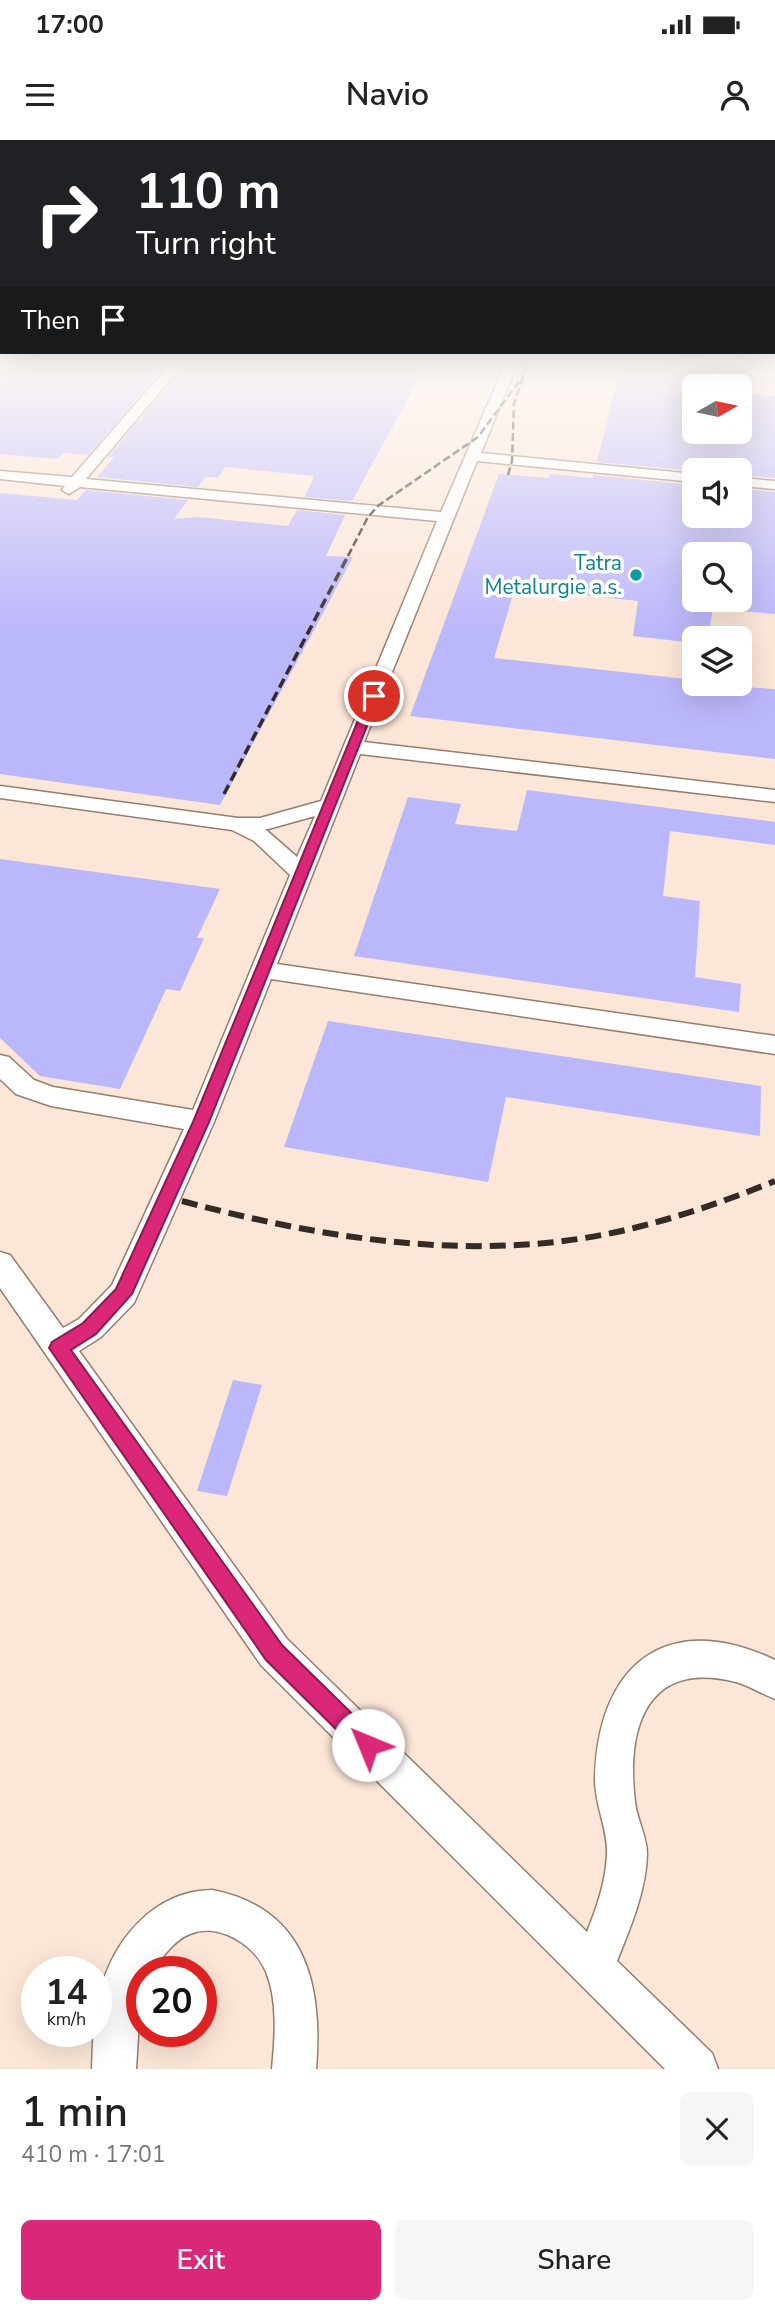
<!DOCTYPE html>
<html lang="en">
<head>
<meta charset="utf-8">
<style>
  body { margin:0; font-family:"Nunito Sans",sans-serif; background:#f6f6f6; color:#222; height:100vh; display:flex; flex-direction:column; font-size:26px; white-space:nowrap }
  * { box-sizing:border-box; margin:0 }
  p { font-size:23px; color:#767676 }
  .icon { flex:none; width:38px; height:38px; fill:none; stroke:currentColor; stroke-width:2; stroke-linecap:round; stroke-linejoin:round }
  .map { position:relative; height:1929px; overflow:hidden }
  .panel { display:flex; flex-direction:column; background:#fff; flex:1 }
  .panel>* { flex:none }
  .guide { position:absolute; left:0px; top:0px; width:775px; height:214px; box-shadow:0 7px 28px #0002; background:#202124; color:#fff; overflow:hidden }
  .needle { width:46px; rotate:81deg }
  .controls { position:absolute; left:682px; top:234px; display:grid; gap:14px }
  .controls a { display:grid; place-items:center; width:70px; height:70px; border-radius:10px; background:#fff; box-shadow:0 7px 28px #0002; font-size:35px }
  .speed { position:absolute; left:21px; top:1816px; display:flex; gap:14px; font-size:35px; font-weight:700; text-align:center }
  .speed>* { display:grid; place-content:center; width:91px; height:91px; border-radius:50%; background:#fff; box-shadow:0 7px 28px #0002; line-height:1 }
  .speed small { font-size:18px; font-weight:400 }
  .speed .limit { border:10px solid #d22; background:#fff; color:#111 }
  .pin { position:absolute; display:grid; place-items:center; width:60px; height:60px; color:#fff; margin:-30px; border:4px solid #fff; border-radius:50%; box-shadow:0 2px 7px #0007 }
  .me { position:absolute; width:77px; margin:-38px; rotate:315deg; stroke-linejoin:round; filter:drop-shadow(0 0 5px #0008) }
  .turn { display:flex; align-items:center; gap:24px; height:147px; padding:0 21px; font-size:32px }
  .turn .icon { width:91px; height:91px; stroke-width:2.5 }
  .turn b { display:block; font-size:49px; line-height:60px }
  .then { display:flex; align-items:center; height:66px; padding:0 21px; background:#0003; gap:14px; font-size:26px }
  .round { display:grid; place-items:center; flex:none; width:74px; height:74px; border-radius:10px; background:#f6f6f6 }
  .headline { display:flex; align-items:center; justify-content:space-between; height:119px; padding:0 21px }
  h1 { font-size:42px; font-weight:600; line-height:52px }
  .action { display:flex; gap:14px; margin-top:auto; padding:14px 21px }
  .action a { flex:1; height:80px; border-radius:10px; background:#db2777; color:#fff; font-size:28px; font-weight:600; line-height:80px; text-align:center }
  .action a+a { background:#f6f6f6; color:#222 }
  .status { display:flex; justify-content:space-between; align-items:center; height:49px; padding:0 35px; background:#fff; direction:ltr }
  .status svg { height:19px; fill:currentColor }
  header { display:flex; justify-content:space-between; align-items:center; height:91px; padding:0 21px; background:#fff; font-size:32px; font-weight:600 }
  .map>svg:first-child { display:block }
  .built { fill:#fbe6d7; fill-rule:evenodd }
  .building { fill:#bbb7fb }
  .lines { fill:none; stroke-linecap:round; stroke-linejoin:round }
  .minor-casing { stroke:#967d6c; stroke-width:3 }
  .minor { fill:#fff; fill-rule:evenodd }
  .rail-far2 { stroke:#332b24; stroke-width:2.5; stroke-dasharray:8 3.5; stroke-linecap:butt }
  .rail-far1 { stroke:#332b24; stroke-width:3.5; stroke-dasharray:10 5; stroke-linecap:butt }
  .rail { stroke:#332b24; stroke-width:6; stroke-dasharray:16 8; stroke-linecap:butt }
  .route { fill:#db2777; stroke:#8e194d; stroke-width:2 }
  .culture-dot { fill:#0f9aa8; stroke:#fff; stroke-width:2.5 }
  .labels { text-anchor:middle; stroke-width:7; stroke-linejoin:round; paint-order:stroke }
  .far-culture-label { font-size:21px; fill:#0d838f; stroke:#fff; text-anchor:end }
</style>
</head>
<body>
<div class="status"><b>17:00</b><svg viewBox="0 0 49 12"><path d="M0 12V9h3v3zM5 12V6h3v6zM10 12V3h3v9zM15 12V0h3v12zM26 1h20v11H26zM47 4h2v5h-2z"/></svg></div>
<header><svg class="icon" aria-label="menu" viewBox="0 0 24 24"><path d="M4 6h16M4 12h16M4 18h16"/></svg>Navio<svg class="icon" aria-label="person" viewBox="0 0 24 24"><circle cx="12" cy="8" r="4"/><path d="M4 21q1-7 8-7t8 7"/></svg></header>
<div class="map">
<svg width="775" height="1929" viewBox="0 0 775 1929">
  <rect width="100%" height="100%" fill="#fbf0e8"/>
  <path class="built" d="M0,222h775v1707h-775zM695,247h45v45h-45zM695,331h45v45h-45zM695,415h45v45h-45zM695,499h45v45h-45zM37,1832h59v60h-59zM142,1832h59v60h-59z"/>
  <path class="building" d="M0,222h169l-81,93 -24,-2 -7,6 -57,-5z
    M188,222h240l-76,139 -47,-4 9,-21 -89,-9 -7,11 -13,-1 -7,10 -101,-10 17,-20h-6z
    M622,222h124l-1,25h-50v45h45v-38l35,2v82l-35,-3v-7l-45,-4v7l-98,-9z
    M499,334l50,4 1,-4 43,4v-3l102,10v31h45v-27l35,3v122l-35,-3v-56h-45v45h19l-6,39h-13v4l-62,-7 5,-35 -123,-13 -21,70 201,22v4l80,5v70l-365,-43z
    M86,350l102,10 -14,19 24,-2 90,9 9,-16 48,5 -19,41 27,1 -133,248 -220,-31v-281l77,7z
    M527,650l248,32v23l-105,-14 -7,65 37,5 -5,76 46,7 -2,28 -385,-56 54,-159 53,7 -6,20 62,7z
    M0,719l220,30 -23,49h7l-24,53 -14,-2 -46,100 -80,-13 -40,-38z
    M328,881l433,65 -1,50 -254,-39 -18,85 -204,-35z
    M233,1240l29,5 -35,111 -30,-5z"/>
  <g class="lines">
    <g class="minor-casing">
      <path id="minor" d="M172,222h13l-99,117 355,33 65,-150h12l-37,91 214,21v8l-218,-21 -113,281 411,48v12l-415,-48 -83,210 498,72v18l-504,-75 -57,143 -80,181 -33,34 -22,14 208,288 300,293c10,-25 19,-51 20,-78 1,-25 -12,-48 -12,-74 2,-115 71,-172 180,-120v39c-13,-5 -25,-13 -39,-17 -89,-23 -110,45 -101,120 2,18 12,34 12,52 -1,37 -16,72 -30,107l95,92 6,16h-53l-404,-404 -261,-377v-36l10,3 53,73 16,-9 33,-34 72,-156 -133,-23 -35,-12 -16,-15v-24l9,2 25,23 19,7 140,23 97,-235 -36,-34 -22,-11 -232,-32v-12l238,32h22l61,-17 116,-280 -357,-34 -11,7 -7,-4 3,-4 -65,-7v-8l72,6zM315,676l-18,41 -32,-28h3z
        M740,338l35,3v8l-35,-3z
        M212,1750c94,18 111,95 104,179h-44c3,-31 6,-68 -6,-97 -11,-27 -47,-50 -76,-38 -16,6 -29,25 -38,38h-10l-6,97h-44c1,-26 1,-48 7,-73 13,-55 54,-105 113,-106z"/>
    </g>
    <use href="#minor" class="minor"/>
    <path class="rail-far2" d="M508,335l4,-14 2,-57 14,-42
      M348,416l20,-39 11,-12 99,-68 46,-62"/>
    <path class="rail-far1" d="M224,654l125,-240"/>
    <path class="rail" d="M182,1061c146,39 303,64 452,27 49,-12 94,-28 141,-47"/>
  </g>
  <linearGradient id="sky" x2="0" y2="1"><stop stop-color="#6dc1ee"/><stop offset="0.45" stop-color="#fdf8f5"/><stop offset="1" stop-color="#fdf8f5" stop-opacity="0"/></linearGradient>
  <rect width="775" height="492" fill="url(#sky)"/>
  <path class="route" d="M374,553l5,3 -170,426 -77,172 -36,40 -25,16 211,295 94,92 4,8 -4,8 -8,4 -8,-4 -94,-93 -217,-312 3,-6 31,-19 33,-34 77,-167 175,-426z"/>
  <circle class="culture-dot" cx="636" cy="435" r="7"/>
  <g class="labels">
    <g class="far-culture-label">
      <text x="622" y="430">Tatra<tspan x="622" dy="24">Metalurgie a.s.</tspan></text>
    </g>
  </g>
</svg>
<div class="controls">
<a><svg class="needle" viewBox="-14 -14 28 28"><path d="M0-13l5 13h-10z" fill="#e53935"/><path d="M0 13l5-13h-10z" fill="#767676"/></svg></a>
<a><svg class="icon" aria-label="sound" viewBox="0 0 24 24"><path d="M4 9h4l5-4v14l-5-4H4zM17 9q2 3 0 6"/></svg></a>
<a><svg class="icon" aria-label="search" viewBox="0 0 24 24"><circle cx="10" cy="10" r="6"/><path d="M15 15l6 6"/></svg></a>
<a><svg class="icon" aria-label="layers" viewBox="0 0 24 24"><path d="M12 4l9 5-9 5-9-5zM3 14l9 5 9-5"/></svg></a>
</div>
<div class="speed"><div>14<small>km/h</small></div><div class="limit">20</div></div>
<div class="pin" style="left:374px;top:556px;background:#d93025"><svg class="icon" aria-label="arrive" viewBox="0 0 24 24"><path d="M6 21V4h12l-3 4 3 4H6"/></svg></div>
<svg class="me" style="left:368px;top:1605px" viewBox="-20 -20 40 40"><circle r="19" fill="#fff"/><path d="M0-13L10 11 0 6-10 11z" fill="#db2777"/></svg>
<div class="guide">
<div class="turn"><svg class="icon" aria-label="right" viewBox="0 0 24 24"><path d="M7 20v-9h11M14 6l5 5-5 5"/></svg><div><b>110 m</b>Turn right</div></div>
<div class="then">Then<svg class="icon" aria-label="arrive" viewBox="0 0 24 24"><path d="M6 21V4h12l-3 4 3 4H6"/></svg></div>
</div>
</div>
<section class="panel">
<div class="headline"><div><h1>1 min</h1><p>410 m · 17:01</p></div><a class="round"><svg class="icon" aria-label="close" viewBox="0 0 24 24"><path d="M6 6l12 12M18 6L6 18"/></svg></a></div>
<div class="action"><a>Exit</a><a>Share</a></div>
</section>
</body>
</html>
